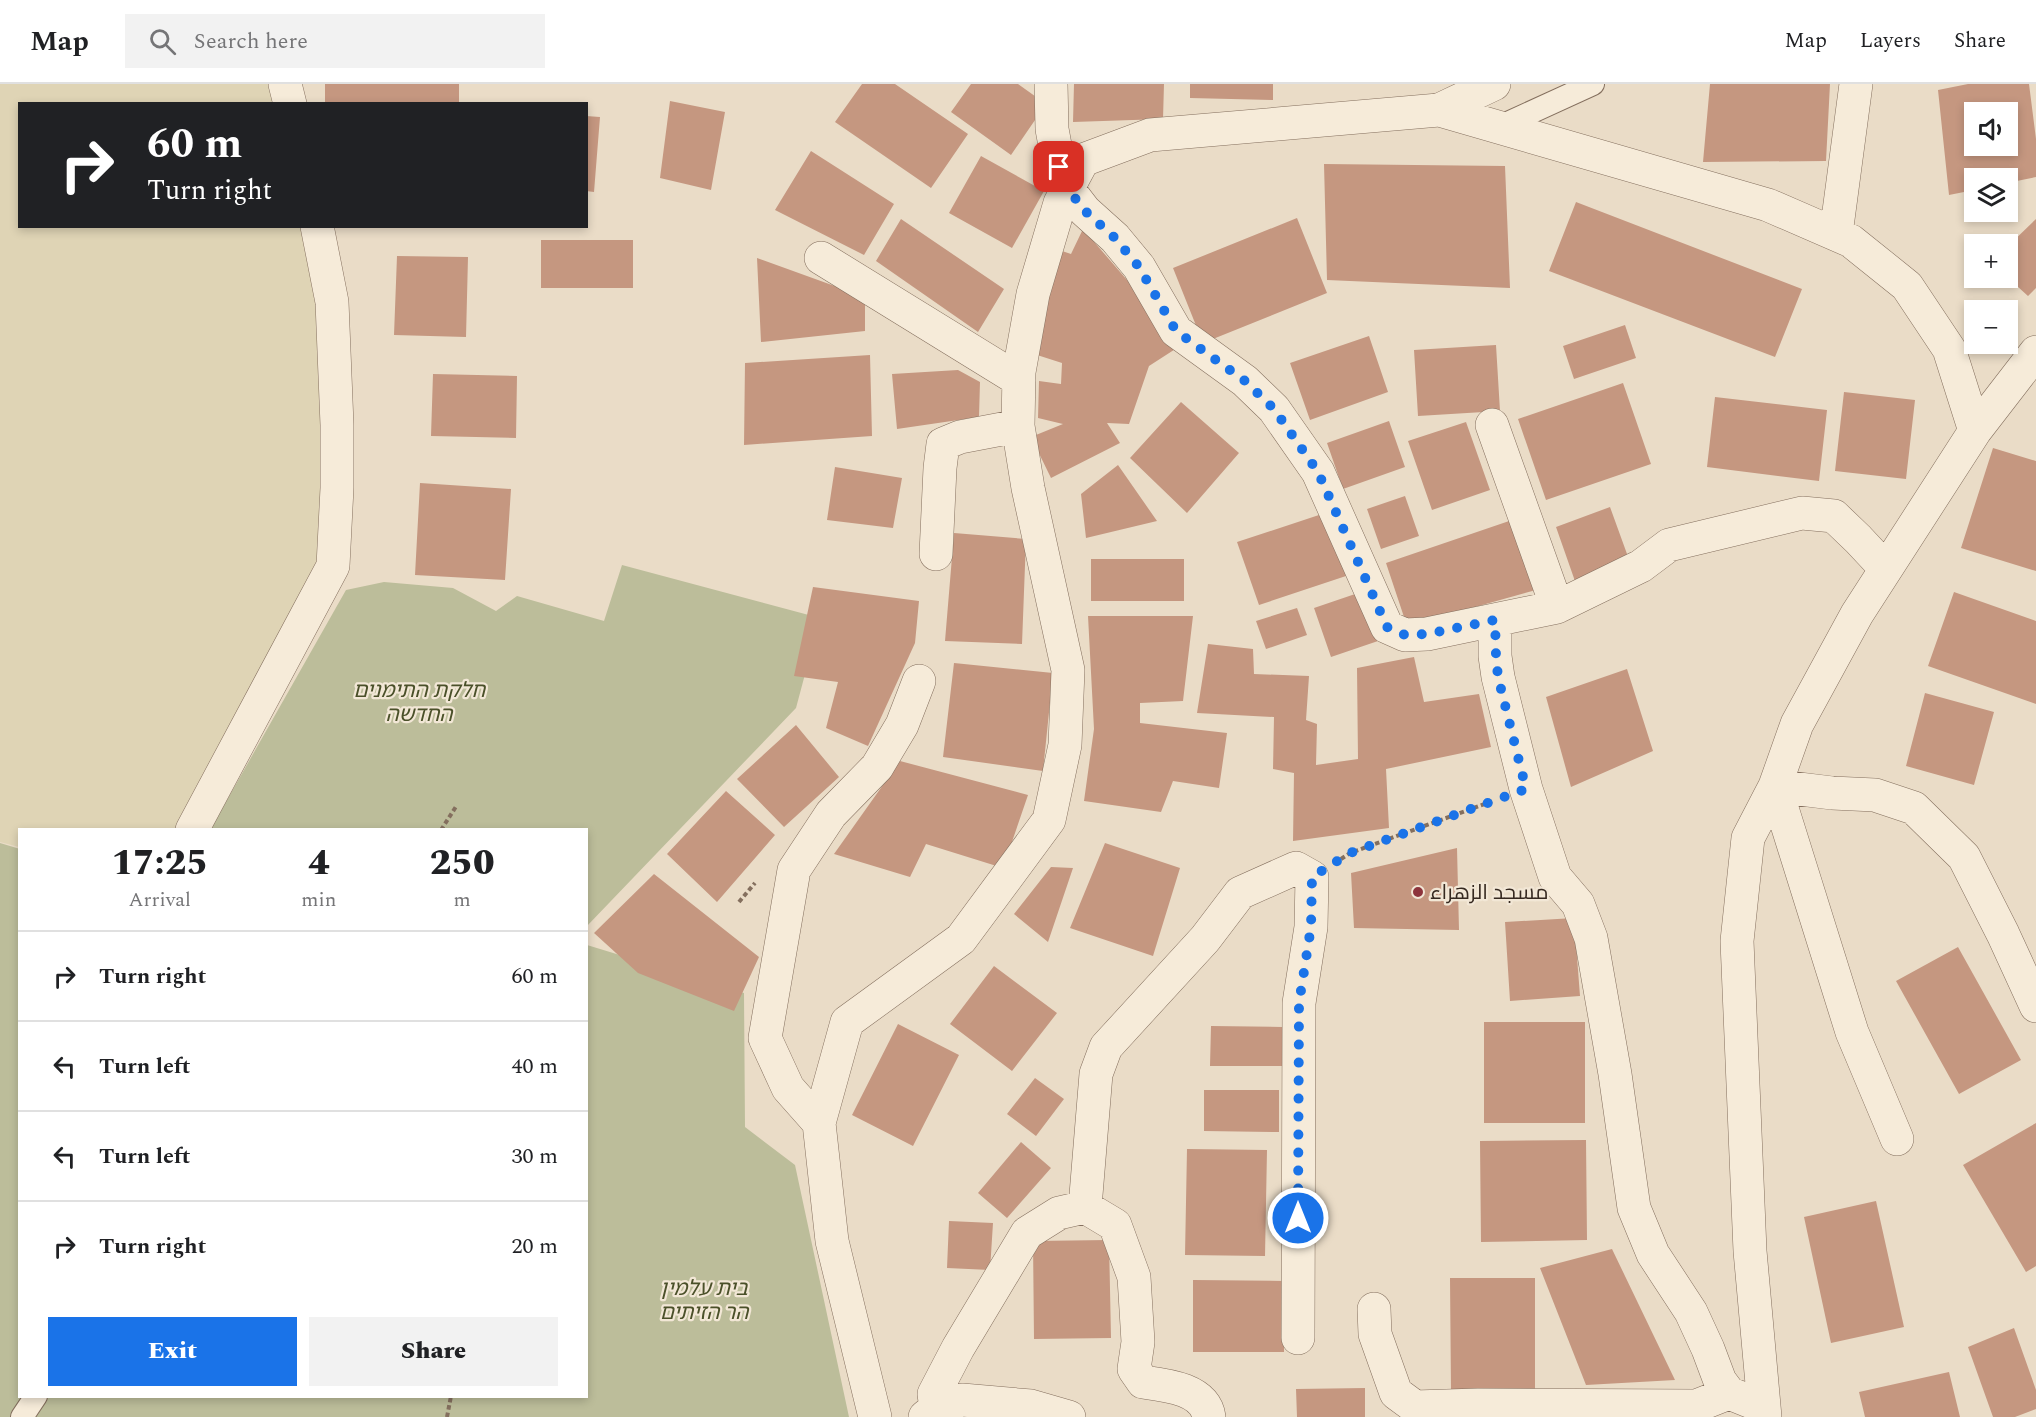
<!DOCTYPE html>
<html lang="en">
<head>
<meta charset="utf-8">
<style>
  body { margin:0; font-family:Spectral,Cairo,"Noto Sans Hebrew",serif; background:#f2f2f2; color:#202124; height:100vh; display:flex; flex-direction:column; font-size:22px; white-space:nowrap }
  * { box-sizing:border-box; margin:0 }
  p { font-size:20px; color:#757577 }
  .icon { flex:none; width:33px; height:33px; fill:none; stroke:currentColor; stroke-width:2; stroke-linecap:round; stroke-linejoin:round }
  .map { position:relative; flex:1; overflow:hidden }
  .side { position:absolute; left:18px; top:744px; width:570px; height:570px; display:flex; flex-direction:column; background:#fff; border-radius:0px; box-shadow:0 3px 9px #0003 }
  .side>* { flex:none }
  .hud { position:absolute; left:18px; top:18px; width:570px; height:126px; border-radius:0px; box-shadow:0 3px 9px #0003; background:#202124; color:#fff; overflow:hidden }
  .controls { position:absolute; left:1964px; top:18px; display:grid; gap:12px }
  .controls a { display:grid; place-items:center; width:54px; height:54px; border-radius:0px; background:#fff; box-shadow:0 3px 9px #0003; font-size:30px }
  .pin { position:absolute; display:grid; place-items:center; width:51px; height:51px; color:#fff; margin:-26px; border-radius:12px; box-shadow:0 3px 9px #0006 }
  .me { position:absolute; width:66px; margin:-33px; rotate:0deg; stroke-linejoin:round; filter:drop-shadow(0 0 4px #0008) }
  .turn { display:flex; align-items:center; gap:21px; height:126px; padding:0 30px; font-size:27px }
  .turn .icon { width:78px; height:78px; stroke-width:2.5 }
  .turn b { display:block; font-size:42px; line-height:51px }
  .eta { display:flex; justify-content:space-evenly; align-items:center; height:102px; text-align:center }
  .eta b { font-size:36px; font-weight:800; line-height:42px }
  .cta { display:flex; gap:12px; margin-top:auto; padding:12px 30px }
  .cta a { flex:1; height:69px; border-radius:0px; background:#1a73e8; color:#fff; font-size:24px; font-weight:800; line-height:69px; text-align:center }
  .cta a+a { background:#f2f2f2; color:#202124 }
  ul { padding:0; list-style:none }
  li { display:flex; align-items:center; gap:18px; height:90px; padding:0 30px; border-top:2px solid #e0e0e0 }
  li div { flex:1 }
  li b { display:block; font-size:22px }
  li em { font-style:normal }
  header { display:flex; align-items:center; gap:36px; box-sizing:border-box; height:84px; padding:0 30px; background:#fff; border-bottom:2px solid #e0e0e0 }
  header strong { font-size:28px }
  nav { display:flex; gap:33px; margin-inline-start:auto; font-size:21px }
  .search { width:420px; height:54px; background:#f2f2f2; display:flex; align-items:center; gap:15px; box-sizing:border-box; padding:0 21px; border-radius:0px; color:#757577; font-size:22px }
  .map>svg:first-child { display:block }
  .farmland { fill:#dfd4b5 }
  .cemetery { fill:#bcbd9a }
  .building { fill:#c59780; fill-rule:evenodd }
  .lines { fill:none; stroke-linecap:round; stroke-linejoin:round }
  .service-casing { stroke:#846f5e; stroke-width:24 }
  .minor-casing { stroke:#846f5e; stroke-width:34 }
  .path { stroke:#846f5e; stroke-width:4; stroke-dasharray:4.5 3; stroke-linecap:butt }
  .service { stroke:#f6ebd9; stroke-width:22 }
  .minor { stroke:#f6ebd9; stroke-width:33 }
  .route { stroke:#1a73e8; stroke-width:10; stroke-dasharray:0 18 }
  .poi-dot { fill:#8d343c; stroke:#f2e7d6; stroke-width:2 }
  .labels { text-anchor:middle; stroke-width:4.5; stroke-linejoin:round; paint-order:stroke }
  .park-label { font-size:21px; font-style:italic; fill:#4a5029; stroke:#f2e7d6 }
  .poi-label { font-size:21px; fill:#362920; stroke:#f2e7d6; text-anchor:start }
</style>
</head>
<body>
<header>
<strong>Map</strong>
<div class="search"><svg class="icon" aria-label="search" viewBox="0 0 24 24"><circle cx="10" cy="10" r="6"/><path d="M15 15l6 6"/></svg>Search here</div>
<nav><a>Map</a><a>Layers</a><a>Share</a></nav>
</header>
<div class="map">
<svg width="2036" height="1333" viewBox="0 0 2036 1333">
  <rect width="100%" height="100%" fill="#eadcc7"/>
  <path class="farmland" d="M0,0h272l4,19 -256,1v122l282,1 21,87 -4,246 -141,269 -158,1 -1,17 -19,-5z"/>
  <path class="cemetery" d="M622,481l198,53 -24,90 -209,218 -1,-96h-376l136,-240 38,-8 69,6 43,23 21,-15 87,25z
    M0,759l20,6v547h566l1,-451 157,48 1,134 50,38 54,252h-849z"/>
  <path class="building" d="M325,0h134v20h-134z
    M862,0h33l73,50 -37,54 -96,-66z
    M971,0h47l28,20 -35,51 -60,-43z
    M1074,0h90l-1,35 -90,3z
    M1190,0h83v16l-83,-2z
    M1710,0h120l-4,77 -123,1z
    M1968,0h61l7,55v38l-29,6v-5h-33v12l-25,5 -11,-105zM1974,28h33v34h-33z
    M670,17l55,11 -14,78 -51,-12z
    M586,32l14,1 -6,75 -8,-1z
    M811,67l83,53 -30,51 -89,-45z
    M981,72l63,35 -32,57 -63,-35z
    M1324,80l181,2 5,122 -183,-8z
    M1576,118l226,87 -27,68 -226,-86z
    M1297,134l30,75 -124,50 -30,-75z
    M901,135l103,70 -26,43 -102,-71z
    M2036,135v69l-8,8 -21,-19v-30z
    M1083,145l63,73 34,44 -31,20 -20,58 -22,-1 13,20 -69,35 -20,-41 32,-13 -25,-6 1,-37 22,3 1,-21 -28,-9 25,-104 12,4z
    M541,156h92v48h-92z
    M397,172l71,1 -2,80 -72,-2z
    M757,174l108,39v34l-104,11z
    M1625,241l11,33 -62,21 -11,-33z
    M1369,252l19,56 -78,28 -20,-57z
    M1496,261l4,66 -82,5 -4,-66z
    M870,271l2,81 -128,9 1,-82z
    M958,286l22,12 -1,35 -82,12 -5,-55z
    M433,290l84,2 -1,62 -85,-2z
    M1623,299l28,81 -105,36 -28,-81z
    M1844,308l71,8 -9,79 -71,-8z
    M1715,313l112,13 -8,71 -112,-14z
    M1181,318l58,51 -52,60 -57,-55z
    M1389,337l16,46 -62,22 -16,-46z
    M1466,338l24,68 -58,20 -24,-69z
    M1993,364l43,13v110l-75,-23z
    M1118,381l39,56 -71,17 -5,-44z
    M835,383l67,11 -9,50 -66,-8z
    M420,399l91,6 -6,91 -90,-5z
    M1405,412l14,40 -38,13 -14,-40z
    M1610,423l21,58 -55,19 -20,-57z
    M1325,429l21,63 -87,29 -22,-63z
    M1515,435l21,71 -129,36 -21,-63z
    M954,449l72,6 -4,105 -77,-3z
    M1091,475h93v42h-93z
    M813,503l106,14 -4,42 -47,103 -42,-18 12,-46 -44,-6z
    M1361,508l17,49 -47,16 -17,-49z
    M1954,508l82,29v83l-108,-38z
    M1297,524l10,27 -41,14 -10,-28z
    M1088,532h105l-10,85 -43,2v20l87,10 -8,55 -46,-7 -12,31 -77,-11 10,-72z
    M1208,560l45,5 1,25 55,2 -3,44 11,4 -1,41 42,-6 -1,-91 57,-11 10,45 55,-8 12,53 -105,22 3,59 -96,13 1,-68 -21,-4 1,-52 -77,-4z
    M954,579l99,10 -10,98 -100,-14z
    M1627,585l26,82 -82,36 -25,-90z
    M1925,609l69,19 -20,73 -68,-19z
    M796,641l43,52 -55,50 -47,-48z
    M900,677l128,34 -25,73 -77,-24 -16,33 -76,-23z
    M726,707l49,44 -58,67 -50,-48z
    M1105,759l75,25 -27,88 -83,-28z
    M1457,764l2,82 -105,-2 -3,-55z
    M1051,783l22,1 -25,74 -34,-28z
    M654,790l105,83 -25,54 -96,-38 -44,-40z
    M1574,834l6,78 -70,5 -5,-79z
    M1958,863l63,113 -62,34 -63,-113z
    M994,882l63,47 -45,58 -62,-47z
    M1484,938h101v101h-101z
    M898,940l61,31 -46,91 -61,-31z
    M1211,942l71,1v39h-72z
    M1035,994l29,21 -28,37 -29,-22z
    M1204,1006h75v42l-75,-1z
    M2036,1039v143l-10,6 -63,-107z
    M1586,1056l1,100 -106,2 -1,-101z
    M1021,1058l30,26 -44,50 -29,-25z
    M1187,1065l80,1 -2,106 -80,-1z
    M1876,1117l28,126 -73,16 -27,-126z
    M949,1137l44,2 -3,47 -43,-2z
    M1109,1156l2,98 -77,1 -1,-98z
    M1612,1165l63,131 -89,5 -46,-117z
    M1450,1194h85v114h-84z
    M1193,1196l91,1v71h-91z
    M2014,1244l22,62v19l-21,8h-22l-25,-70z
    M1949,1288l11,45h-95l-6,-25z
    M1365,1304v29h-68l-1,-28z"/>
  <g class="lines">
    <g class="service-casing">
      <path id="service" d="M1499,43l94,-43
        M22,1333l14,-21"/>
    </g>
    <g class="minor-casing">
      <path id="minor" d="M285,0l5,20
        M1051,0l1,45 7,38 9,22 17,22 30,27 24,29 37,64 69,50 29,28 44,63 69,155 18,8 22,-1 130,-27 84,-41 28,-21 133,-32 32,3 24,23 28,30
        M1439,26l55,-26
        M1836,150l20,-150
        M821,174l198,122
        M1492,341l65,182
        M936,470l4,-86 3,-24 17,-7 58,-11
        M1495,536v36l3,21 28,112 29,88 23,27 13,34 24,136 19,134 19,46 38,58 17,37 12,32 9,12 35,14
        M192,746l141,-264 4,-78v-63l-5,-123 -15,-76
        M819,1039l-31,-35 -23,-50 29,-168 37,-56 46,-47 25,-42 17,-44
        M1897,1055l-45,-107 -77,-246 57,7 43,2 39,13 50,49 39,77 33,72
        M1085,1123l11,-133 10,-27 99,-108 35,-46 56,-25 16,9 -1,50 -12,76 -1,335
        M1374,1225l1,25 21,59 19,14 63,-2 218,1 33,-13
        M936,1324l-2,-14 24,-46 69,-115 32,-20 26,-6 30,18 19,52 4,65 -4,27 9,13c23,3 62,7 66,35
        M875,1333l-43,-176 -13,-118 28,-101 114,-83 88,-119 16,-75 3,-75 -40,-182 -10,-62 1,-54 14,-78 27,-91 23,-43 67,-25 289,-25 329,95 83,36 56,45 42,63 26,82
        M925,1333l11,-9 26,-8 69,6 38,11
        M1765,1333l-15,-166 -13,-310 11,-103 27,-52 22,-62 60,-110 118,-183 61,-79"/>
    </g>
    <path class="path" d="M441,746l16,-25
      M1341,775l9,-6 143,-52
      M739,818l16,-19
      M447,1333l4,-21"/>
    <use href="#service" class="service"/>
    <use href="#minor" class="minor"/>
  </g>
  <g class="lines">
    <path class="route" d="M1059,83l9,22 17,22 30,27 24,29 37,64 69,50 29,28 44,63 69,155 18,8 22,-1 68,-14 1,36 2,21 28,112 -176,64 -38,24 -1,50 -12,76 -1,215"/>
  </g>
  <circle class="poi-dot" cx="1418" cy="808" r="6"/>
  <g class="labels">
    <g class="park-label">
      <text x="419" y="613">חלקת התימנים<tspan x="419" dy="24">החדשה</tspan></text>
      <text x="704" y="1211">בית עלמין<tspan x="704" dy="24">הר הזיתים</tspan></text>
    </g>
    <g class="poi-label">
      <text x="1430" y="815">مسجد الزهراء</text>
    </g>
  </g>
</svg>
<div class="controls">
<a><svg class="icon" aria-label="sound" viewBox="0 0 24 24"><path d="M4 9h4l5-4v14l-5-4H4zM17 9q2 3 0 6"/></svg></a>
<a><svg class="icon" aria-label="layers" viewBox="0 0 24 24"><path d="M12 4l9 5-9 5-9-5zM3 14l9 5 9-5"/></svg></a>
<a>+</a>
<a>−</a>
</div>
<div class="pin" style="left:1059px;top:83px;background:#d93025"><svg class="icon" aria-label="arrive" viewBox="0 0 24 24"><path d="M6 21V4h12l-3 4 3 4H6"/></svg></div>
<svg class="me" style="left:1298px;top:1134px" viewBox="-20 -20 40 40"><circle r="17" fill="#1a73e8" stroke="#fff" stroke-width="3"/><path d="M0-11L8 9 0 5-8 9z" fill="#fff"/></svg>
<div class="hud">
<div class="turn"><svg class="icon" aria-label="right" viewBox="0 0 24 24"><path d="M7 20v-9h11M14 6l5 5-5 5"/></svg><div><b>60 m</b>Turn right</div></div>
</div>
<section class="side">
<div class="eta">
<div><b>17:25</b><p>Arrival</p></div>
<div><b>4</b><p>min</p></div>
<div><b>250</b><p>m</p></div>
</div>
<ul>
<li><svg class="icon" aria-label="right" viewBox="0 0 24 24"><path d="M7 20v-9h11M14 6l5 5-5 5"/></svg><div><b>Turn right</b></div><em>60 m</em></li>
<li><svg class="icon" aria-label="left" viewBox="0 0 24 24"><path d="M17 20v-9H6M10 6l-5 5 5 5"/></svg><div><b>Turn left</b></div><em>40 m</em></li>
<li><svg class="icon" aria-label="left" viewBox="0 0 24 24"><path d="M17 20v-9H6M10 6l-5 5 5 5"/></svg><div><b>Turn left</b></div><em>30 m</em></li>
<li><svg class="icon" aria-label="right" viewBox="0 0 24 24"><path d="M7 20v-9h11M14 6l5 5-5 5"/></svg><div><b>Turn right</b></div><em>20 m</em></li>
</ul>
<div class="cta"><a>Exit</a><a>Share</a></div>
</section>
</div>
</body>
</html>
